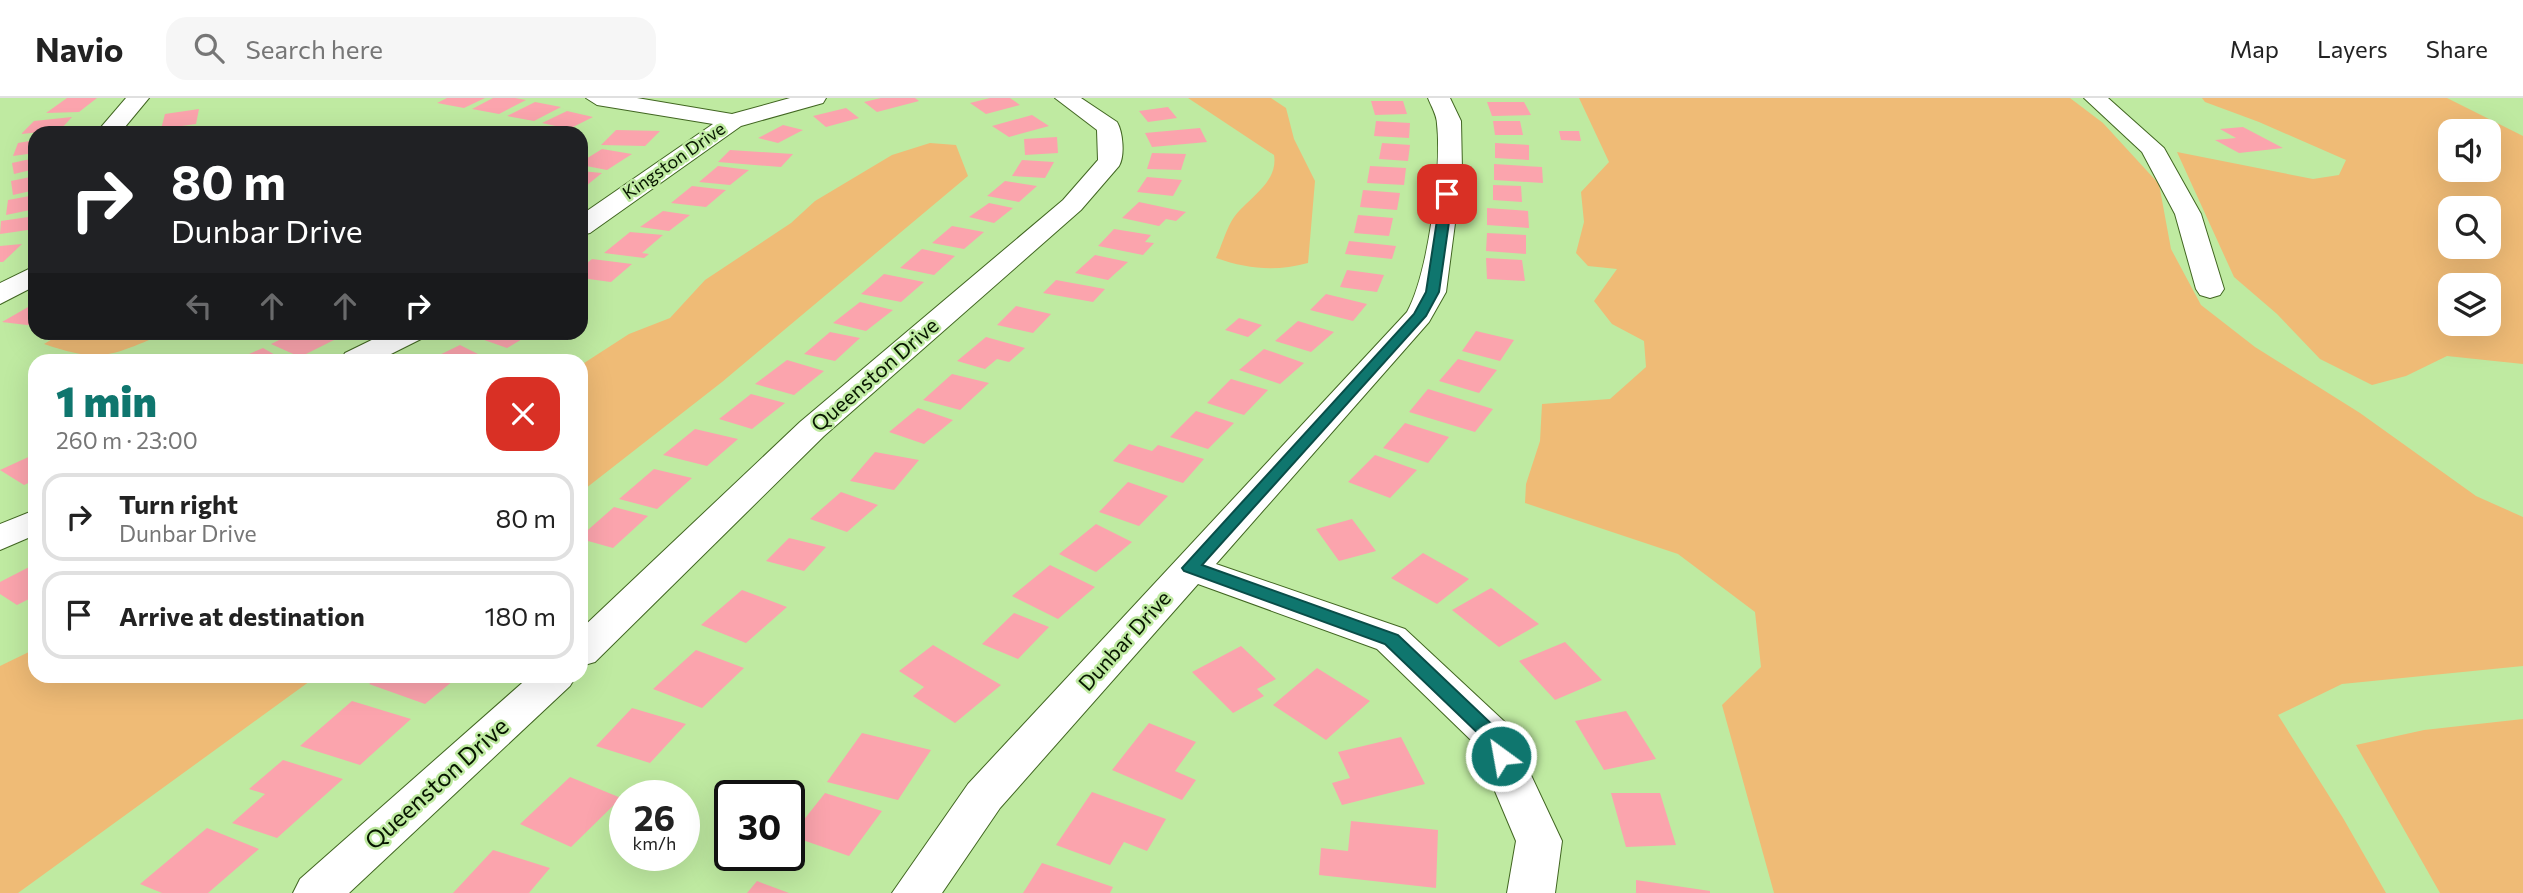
<!DOCTYPE html>
<html lang="en">
<head>
<meta charset="utf-8">
<style>
  body { margin:0; font-family:Commissioner,sans-serif; background:#f6f6f6; color:#222; height:100vh; display:flex; flex-direction:column; font-size:26px; white-space:nowrap }
  * { box-sizing:border-box; margin:0 }
  p { font-size:23px; color:#767676 }
  .icon { flex:none; width:38px; height:38px; fill:none; stroke:currentColor; stroke-width:2; stroke-linecap:round; stroke-linejoin:round }
  .map { position:relative; flex:1; overflow:hidden }
  .side { position:absolute; left:28px; top:256px; width:560px; height:329px; display:flex; flex-direction:column; background:#fff; border-radius:21px; box-shadow:0 7px 28px #0002 }
  .side>* { flex:none }
  .banner { position:absolute; left:28px; top:28px; width:560px; height:214px; border-radius:21px; box-shadow:0 7px 28px #0002; background:#202124; color:#fff; overflow:hidden }
  .tools { position:absolute; left:2438px; top:21px; display:grid; gap:14px }
  .tools a { display:grid; place-items:center; width:63px; height:63px; border-radius:14px; background:#fff; box-shadow:0 7px 28px #0002; font-size:35px }
  .speed { position:absolute; left:609px; top:682px; display:flex; gap:14px; font-size:35px; font-weight:700; text-align:center }
  .speed>* { display:grid; place-content:center; width:91px; height:91px; border-radius:50%; background:#fff; box-shadow:0 7px 28px #0002; line-height:1 }
  .speed small { font-size:18px; font-weight:400 }
  .speed .limit { border:4px solid #111; border-radius:10px; background:#fff; color:#111 }
  .pin { position:absolute; display:grid; place-items:center; width:60px; height:60px; color:#fff; margin:-30px; border-radius:14px; box-shadow:0 4px 10px #0006 }
  .me { position:absolute; width:77px; margin:-38px; rotate:328deg; stroke-linejoin:round; filter:drop-shadow(0 0 5px #0008) }
  .turn { display:flex; align-items:center; gap:24px; height:147px; padding:0 28px; font-size:32px }
  .turn .icon { width:91px; height:91px; stroke-width:2.5 }
  .turn b { display:block; font-size:49px; line-height:60px }
  .lanes { display:flex; align-items:center; height:66px; padding:0 28px; background:#0003; justify-content:center; gap:35px; direction:ltr }
  .lanes .off { opacity:.35 }
  .round { display:grid; place-items:center; flex:none; width:74px; height:74px; border-radius:21px; background:#f6f6f6 }
  .head { display:flex; align-items:center; justify-content:space-between; height:119px; padding:0 28px }
  h1 { font-size:42px; font-weight:800; line-height:52px; color:#0f766e }
  ul { padding:0; list-style:none }
  li { display:flex; align-items:center; gap:21px; height:88px; margin:0 14px 10px; padding:0 14px; border:4px solid #e0e0e0; border-radius:21px }
  li div { flex:1 }
  li b { display:block; font-size:26px }
  li em { font-style:normal }
  header { display:flex; align-items:center; gap:42px; box-sizing:border-box; height:98px; padding:0 35px; background:#fff; border-bottom:2px solid #e0e0e0 }
  header strong { font-size:33px }
  nav { display:flex; gap:38px; margin-inline-start:auto; font-size:24px }
  .search { width:490px; height:63px; background:#f6f6f6; display:flex; align-items:center; gap:18px; box-sizing:border-box; padding:0 24px; border-radius:21px; color:#767676; font-size:26px }
  .map>svg:first-child { display:block }
  .green { fill:#efbb76; fill-rule:evenodd }
  .building { fill:#fba4ad }
  .lines { fill:none; stroke-linecap:round; stroke-linejoin:round }
  .minor-casing { stroke:#416621; stroke-width:2 }
  .minor { fill:#fff; fill-rule:evenodd }
  .route { fill:#0f766e; stroke:#0a4d48; stroke-width:2 }
  .labels { text-anchor:middle; stroke-width:5; stroke-linejoin:round; paint-order:stroke }
  .far-street-label { font-size:18px; fill:#071600; stroke:#bfeaa1 }
  .street-label { font-size:21px; fill:#071600; stroke:#bfeaa1 }
  .near-street-label { font-size:24px; fill:#071600; stroke:#bfeaa1 }
</style>
</head>
<body>
<header>
<strong>Navio</strong>
<div class="search"><svg class="icon" aria-label="search" viewBox="0 0 24 24"><circle cx="10" cy="10" r="6"/><path d="M15 15l6 6"/></svg>Search here</div>
<nav><a>Map</a><a>Layers</a><a>Share</a></nav>
</header>
<div class="map">
<svg width="2523" height="795" viewBox="0 0 2523 795">
  <rect width="100%" height="100%" fill="#bfeaa1"/>
  <path class="green" d="M1188,0h83l15,10 8,31 21,42 -7,82c-33,9 -60,6 -92,-5 5,-11 9,-25 15,-36 12,-22 48,-37 43,-67z
    M1579,0h491l33,25 56,61 12,65 30,56 54,42 105,66 116,83 47,21v149l-181,18 -64,31 65,103 43,75h-612l-52,-188 39,-38 -6,-55 -77,-58 -153,-51 1,-19 14,-43 2,-37 68,-5 36,-32 -2,-26 -32,-17 -18,-23 23,-32 -29,-3 -12,-13 8,-31 -3,-30 28,-30z
    M2202,0h245l76,38v228l-76,-8 -41,20 -34,9 -52,-26 -43,-45 -43,-37 -57,-125 136,27 26,-4 7,-15 -87,-38 -54,-20zM2488,33v39h-38v-39zM2488,110v39h-38v-39zM2488,187v39h-38v-39z
    M930,45l26,2 12,31 -246,206 -141,110v-127l48,-31 41,-16 35,-38 86,-57 24,-22 77,-46z
    M64,234h102v1c-54,22 -63,31 -122,11z
    M35,551v27h282l-299,217h-18v-227z
    M2523,621v174h-83l-84,-148 68,-15z"/>
  <path class="building" d="M67,0h30l-18,14 -33,1z
    M447,0h38l-21,10 -27,-5z
    M493,0h22l11,2 -27,14 -27,-5z
    M881,0h34l4,3 -42,11 -13,-10z
    M990,0h20l10,7 -34,9 -16,-11z
    M1371,3h32l4,13 -32,1z
    M535,4l26,5 -27,14 -27,-5z
    M1487,4h37l7,13 -39,1z
    M1168,9l9,11 -29,4 -9,-11z
    M846,10l13,10 -33,9 -13,-11z
    M199,11l-3,15 -35,5 4,-15z
    M567,13l26,6 -24,12 -27,-6z
    M1032,17l17,11 -40,11 -17,-11z
    M72,19l-12,13 -39,4 13,-13z
    M1376,23l34,2 -1,15 -35,-2z
    M1493,23h27l3,14h-28z
    M783,27l20,5 -25,13 -20,-5z
    M2243,29l40,21 -44,5 -24,-13 21,-2 -16,-9z
    M1200,30l7,14 -55,5 -7,-14z
    M616,32l44,1 -15,15 -44,-1z
    M1559,33h20l2,10 -20,-1z
    M1057,39l1,16 -33,2 -1,-16z
    M35,42v13l-22,3 5,-13z
    M1382,45l28,2 -2,16 -29,-2z
    M1495,45l34,2v15l-34,-2z
    M602,51l30,5 -25,16 -26,-5v-3z
    M730,52l63,4 -12,13 -63,-5z
    M1152,55l34,1 -5,16 -34,-1z
    M35,60v11l-21,5 -2,-11z
    M1022,62l32,2 -9,16 -33,-2z
    M1494,66l48,3 1,16 -49,-3z
    M718,68l31,4 -19,15 -31,-3z
    M1370,68l36,2 -2,17 -37,-2z
    M581,73l21,2 -21,17z
    M35,78v14l-22,5 -2,-14z
    M1147,79l35,3 -9,16 -36,-4z
    M1005,83l32,5 -18,16 -32,-6z
    M1493,87l28,1 1,16 -29,-2z
    M692,88l34,4 -20,17 -35,-4z
    M1363,92l37,3 -3,17 -37,-3z
    M35,97v14l-29,6 2,-15z
    M1139,104l47,10 -10,9 -10,-2 -7,7 -37,-8z
    M989,105l24,5 -19,15 -25,-6z
    M1487,110l41,3 1,17 -42,-3z
    M663,113l27,4 -21,16 -29,-4z
    M1358,117l35,3 -4,18 -35,-3z
    M35,118v13l-35,5 1,-13z
    M952,128l32,6 -20,17 -32,-6z
    M1114,131l37,6 -6,7 9,1 -11,12 -45,-9z
    M630,134l33,3 -21,18 7,1 -5,4 -40,-5z
    M1487,135l39,2v19l-40,-3z
    M1349,143l47,5 -4,13 -47,-5z
    M22,146l-19,18h-3v-16z
    M922,151l33,7 -21,19 -34,-7z
    M1095,157l33,7 -20,18 -33,-7z
    M1486,160l36,2 3,21 -38,-2z
    M592,161l40,5 -21,18 -30,-4v-10z
    M1347,172l37,5 -7,17 -37,-5z
    M884,176l40,8 -23,20 -40,-8z
    M1056,182l49,9 -12,13 -50,-9z
    M1326,196l41,10 -14,17 -43,-11z
    M860,204l33,8 -27,21 -33,-8z
    M35,205v23l-33,-4z
    M1016,208l35,8 -18,19 -36,-8z
    M1239,220l23,7 -14,12 -23,-7z
    M1298,223l36,11 -23,20 -36,-11z
    M1476,233l38,9 -14,21 -38,-10z
    M295,234h29l14,6 -38,19 -29,-13z
    M475,234h59l-27,16 -37,-13z
    M830,234l30,6 -25,23 -31,-7z
    M986,239l39,11 -16,14 -12,-3 -12,10 -28,-8z
    M460,247l30,15h-61z
    M263,250l21,12h-49z
    M1264,251l40,14 -24,21 -41,-14z
    M1458,261l39,11 -18,23 -40,-12z
    M787,262l37,11 -30,24 -39,-11z
    M952,276l37,9 -29,27 -37,-10z
    M1231,281l37,11 -24,25 -37,-12z
    M1428,291l65,20 -18,23 -66,-20z
    M751,296l34,9 -33,26 -33,-10z
    M918,310l35,12 -29,24 -35,-12z
    M1196,313l38,12 -26,26 -38,-12z
    M1405,325l44,14 -21,26 -45,-15z
    M695,331l43,10 -31,27 -44,-11z
    M1129,346l23,7 6,-6 46,14 -21,24 -70,-22z
    M875,354l44,8 -25,30 -44,-9z
    M35,356v26l-11,5 -24,-15z
    M1375,357l42,15 -27,28 -42,-16z
    M654,371l38,9 -35,31 -38,-10z
    M1128,384l40,14 -29,30 -40,-14z
    M841,394l37,13 -31,27 -37,-13z
    M614,409l34,9 -35,32 -32,-9v-3z
    M1352,421l24,32 -37,10 -23,-32z
    M1096,426l36,18 -36,30 -37,-18z
    M789,440l37,9 -22,24 -38,-10z
    M1423,455l46,26 -32,25 -46,-26z
    M35,466v32l-18,9 -17,-11v-12z
    M1050,467l45,22 -37,32 -46,-23z
    M1491,490l48,36 -40,23 -47,-37z
    M742,492l45,17 -41,36 -45,-18z
    M1014,515l35,14 -31,32 -36,-15z
    M1565,544l37,38 -47,20 -36,-39z
    M933,547l68,40 -46,38 -42,-27 11,-9 -25,-16z
    M1241,548l35,33 -19,10 7,7 -31,17 -41,-41z
    M696,552l48,18 -42,40 -49,-19z
    M1317,570l53,33 -44,39 -53,-35z
    M380,578h79l-34,28 -56,-20z
    M352,603l59,18 -51,46 -60,-19z
    M632,610l54,16 -36,39 -54,-17z
    M1626,613l30,48 -52,11 -29,-49z
    M1149,625l47,19 -21,29 21,9 -14,20 -70,-30z
    M862,635l69,17 -33,50 -71,-18z
    M1401,639l24,47 -83,21 -10,-22 18,-5 -12,-26z
    M283,662l60,19 -66,59 -45,-15 33,-29 -16,-5z
    M570,679l51,21 -50,49 -51,-23z
    M1092,694l74,27 -19,32 -23,-9 -14,23 -54,-20z
    M825,695l57,18 -33,45 -58,-20z
    M1611,695h49l16,52 -50,2z
    M1351,723l87,9 -2,58 -117,-13 2,-27 27,3z
    M207,730l52,21 -51,44h-46l-22,-9z
    M493,752l57,18 -21,25h-76z
    M1042,765l71,24 -3,6h-87z
    M1636,782l74,11v2h-74z
    M757,783l32,12h-42z"/>
  <g class="lines">
    <g class="minor-casing">
      <path id="minor" d="M126,0h23l-29,35h-24z
        M586,0h51l95,16 58,-16h36l-3,5 -82,23 -151,107 -9,2v-20l132,-91 -116,-19z
        M1055,0h26l36,24c6,10 8,34 2,44l-38,44 -257,226 -229,226 -14,4v-37l219,-207 263,-222 35,-40 -1,-30z
        M1428,0h22l11,23 1,49 -16,122 -17,30 -213,242 189,65 102,95 55,117 -7,52h-48l9,-52 -41,-97 -98,-95 -179,-65 -198,224 -58,85h-50l76,-109 439,-472c21,-38 35,-144 30,-188 0,-9 -6,-18 -9,-26z
        M2084,0h24l56,50 37,66 23,75 -4,6 -10,3 -10,-3 -4,-6 -21,-75 -33,-62z
        M35,168v20l-35,18v-21z
        M388,234h39l-4,6 -44,22h-38l4,-7z
        M35,412v25l-35,15v-26z
        M530,578h46l-6,10 -221,207h-56l7,-14z"/>
    </g>
    <use href="#minor" class="minor"/>
  </g>
  <path class="route" d="M1447,92l6,4 -14,98 -13,24 -224,249 196,70 100,95 13,26 -3,5h-14l-10,-22 -99,-95 -201,-73 -2,-3 232,-254 12,-22 15,-98z"/>
  <g class="labels">
    <g class="far-street-label">
      <text transform="translate(674 63) rotate(-35)" y="6">Kingston Drive</text>
    </g>
    <g class="street-label">
      <text transform="translate(875 277) rotate(-41)" y="7">Queenston Drive</text>
      <text transform="translate(1125 543) rotate(-48)" y="7">Dunbar Drive</text>
    </g>
    <g class="near-street-label">
      <text transform="translate(437 686) rotate(-42)" y="8">Queenston Drive</text>
    </g>
  </g>
</svg>
<div class="tools">
<a><svg class="icon" aria-label="sound" viewBox="0 0 24 24"><path d="M4 9h4l5-4v14l-5-4H4zM17 9q2 3 0 6"/></svg></a>
<a><svg class="icon" aria-label="search" viewBox="0 0 24 24"><circle cx="10" cy="10" r="6"/><path d="M15 15l6 6"/></svg></a>
<a><svg class="icon" aria-label="layers" viewBox="0 0 24 24"><path d="M12 4l9 5-9 5-9-5zM3 14l9 5 9-5"/></svg></a>
</div>
<div class="speed"><div>26<small>km/h</small></div><div class="limit">30</div></div>
<div class="pin" style="left:1447px;top:96px;background:#d93025"><svg class="icon" aria-label="arrive" viewBox="0 0 24 24"><path d="M6 21V4h12l-3 4 3 4H6"/></svg></div>
<svg class="me" style="left:1501px;top:658px" viewBox="-20 -20 40 40"><circle r="17" fill="#0f766e" stroke="#fff" stroke-width="3"/><path d="M0-11L8 9 0 5-8 9z" fill="#fff"/></svg>
<div class="banner">
<div class="turn"><svg class="icon" aria-label="right" viewBox="0 0 24 24"><path d="M7 20v-9h11M14 6l5 5-5 5"/></svg><div><b>80 m</b>Dunbar Drive</div></div>
<div class="lanes"><svg class="icon off" aria-label="left" viewBox="0 0 24 24"><path d="M17 20v-9H6M10 6l-5 5 5 5"/></svg><svg class="icon off" aria-label="ahead" viewBox="0 0 24 24"><path d="M12 20V5M6 11l6-6 6 6"/></svg><svg class="icon off" aria-label="ahead" viewBox="0 0 24 24"><path d="M12 20V5M6 11l6-6 6 6"/></svg><svg class="icon" aria-label="right" viewBox="0 0 24 24"><path d="M7 20v-9h11M14 6l5 5-5 5"/></svg></div>
</div>
<section class="side">
<div class="head"><div><h1>1 min</h1><p>260 m · 23:00</p></div><a class="round" style="background:#d93025;color:#fff"><svg class="icon" aria-label="close" viewBox="0 0 24 24"><path d="M6 6l12 12M18 6L6 18"/></svg></a></div>
<ul>
<li><svg class="icon" aria-label="right" viewBox="0 0 24 24"><path d="M7 20v-9h11M14 6l5 5-5 5"/></svg><div><b>Turn right</b><p>Dunbar Drive</p></div><em>80 m</em></li>
<li><svg class="icon" aria-label="arrive" viewBox="0 0 24 24"><path d="M6 21V4h12l-3 4 3 4H6"/></svg><div><b>Arrive at destination</b></div><em>180 m</em></li>
</ul>
</section>
</div>
</body>
</html>
